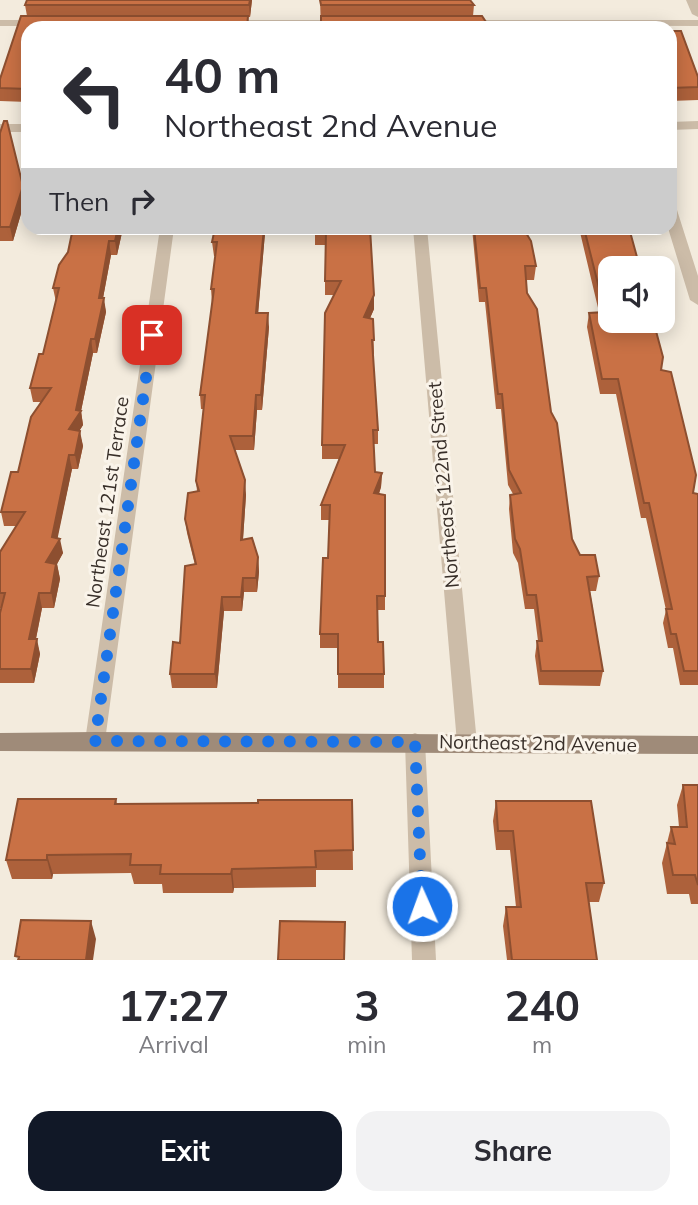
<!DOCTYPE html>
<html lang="en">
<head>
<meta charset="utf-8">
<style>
  body { margin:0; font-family:Mulish,sans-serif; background:#f2f2f3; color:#2b2b33; height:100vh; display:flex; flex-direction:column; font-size:26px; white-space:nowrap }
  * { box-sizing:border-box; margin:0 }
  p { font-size:23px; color:#7c7c81 }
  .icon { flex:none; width:38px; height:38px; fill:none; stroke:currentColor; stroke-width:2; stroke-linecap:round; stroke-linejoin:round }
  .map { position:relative; height:960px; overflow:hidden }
  .side { display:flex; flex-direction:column; background:#fff; flex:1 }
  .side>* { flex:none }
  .banner { position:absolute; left:21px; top:21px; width:656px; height:214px; border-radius:21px; box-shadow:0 4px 18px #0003; background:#fff; color:#2b2b33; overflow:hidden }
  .tools { position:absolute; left:598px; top:256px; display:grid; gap:14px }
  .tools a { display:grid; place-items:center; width:77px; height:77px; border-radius:14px; background:#fff; box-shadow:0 4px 18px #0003; font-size:35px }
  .pin { position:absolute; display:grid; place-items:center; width:60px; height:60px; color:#fff; margin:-30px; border-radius:14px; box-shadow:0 4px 10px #0006 }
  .me { position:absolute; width:77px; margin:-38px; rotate:358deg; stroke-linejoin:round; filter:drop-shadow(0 0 5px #0008) }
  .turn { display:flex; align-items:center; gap:24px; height:147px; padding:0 28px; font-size:32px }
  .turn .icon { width:91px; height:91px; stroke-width:2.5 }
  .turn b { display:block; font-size:49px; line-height:60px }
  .then { display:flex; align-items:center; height:66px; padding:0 28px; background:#0003; gap:14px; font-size:26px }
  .eta { display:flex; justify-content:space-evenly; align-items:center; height:119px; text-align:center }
  .eta b { font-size:42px; font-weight:700; line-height:49px }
  .primary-button { display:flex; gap:14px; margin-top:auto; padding:14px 28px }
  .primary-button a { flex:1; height:80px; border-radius:21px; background:#111827; color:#fff; font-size:28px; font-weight:700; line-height:80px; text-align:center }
  .primary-button a+a { background:#f2f2f3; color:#2b2b33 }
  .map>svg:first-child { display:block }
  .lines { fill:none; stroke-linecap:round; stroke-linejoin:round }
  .street { fill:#ccbca8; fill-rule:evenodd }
  .secondary { fill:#9f8b79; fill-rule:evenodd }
  .wall { fill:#ad613b }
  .shaded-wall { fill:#8d4f30 }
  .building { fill:#c97145; stroke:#8d4f30; stroke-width:2 }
  .route { stroke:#1a73e8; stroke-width:12; stroke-dasharray:0 21.6 }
  .labels { text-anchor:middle; stroke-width:6; stroke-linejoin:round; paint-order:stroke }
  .street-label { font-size:19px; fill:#382f29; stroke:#faf4ea }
</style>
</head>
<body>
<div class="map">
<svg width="698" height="960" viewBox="0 0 698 960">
  <rect width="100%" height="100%" fill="#f3ebdd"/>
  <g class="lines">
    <path class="street" d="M686,0h12v17l-6,-3z
      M0,20h42l6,3 -6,3h-42z
      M343,20l4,1v4l-120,1 -6,-3 6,-3z
      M462,20h236v6l-240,-1v-4z
      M698,121v8l-28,1v-8z
      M0,124h28v8h-28z
      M670,206l7,4 21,66v29l-8,-5 -22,-72z
      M160,228h14l-69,513 -3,6 -7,3 -7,-3 -3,-6z
      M413,228h14l50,515 -3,6 -7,3 -7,-3 -3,-6z
      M415,733l7,3 3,6 11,218h-24l-7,-218 3,-6z"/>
    <path class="secondary" d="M95,732l603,4v18l-698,-3v-18z"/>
  </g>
  <path class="wall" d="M27,0h225l-2,17h-2l1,11h-221v74l-28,-1v-22l27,-63 -2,-11z
    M320,0l154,5 -1,11 -152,12z
    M670,31l28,46v23l-28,1z
    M0,133l25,67 -12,41h-13z
    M123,228l-6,27h-6l-8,43 3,14 -9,41h-4l-12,58 2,14 -4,6 4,15 -5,23h-6l-15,69 6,15 -6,11 3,15 -6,29h-12l-6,31 4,15 -6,29h-34v-70l1,-5h-1v-56l16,-26h-12l-3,-14 17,-40 24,-70h-9l-3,-14 13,-34 13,-52 -3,-14z
    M215,228h68v4l-18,1 -7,80 11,14 -7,83h-5l-3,40h-19l11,45 -3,44 15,18 1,15 -2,20h-13l-2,19h-18l-7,77h-45l-2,-14 10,-31 15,-78 -8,-32 -2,-14 12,-28 -1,-10 8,-72h-3l-1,-14 12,-92 -1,-14 5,-33h-2l-2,-14z
    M305,228h65l4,67v14l-4,9 3,1 1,35h-1l5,76v14h-5l2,28 7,1 -1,14 -2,7 6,102v14h-8l1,32 6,32v14h-46v-40h-18v-14l8,-76 1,-38h-8v-15l18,-46h-17v-14l12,-150h-9v-50h-10v-13h-10z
    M472,228h51l13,38 -2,14h-8l1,13 24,119 21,127 8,16 19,21 -3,15h-6l13,80 -3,15 -61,-1 -4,-29 2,-15h1l-4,-32h-9l-7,-46 -5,-10 -4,-44 1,-14 3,-1 -5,-9 -7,-76h-5l-11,-107h-6z
    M579,228h50l32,142 32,123 5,1v191h-18l-7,-37h-5l-5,-25 3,-13 -20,-92h-5l-25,-124h-16l-13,-67 2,-14 10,-1z
    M683,785h15v119h-7l-2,-10h-22l-5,-31 9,-36h8l-2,-22z
    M116,799l1,5 141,-1 94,-3 1,70h-37v17l-82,1 -1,5h-70l-1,-9h-28l-3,-11 -78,1 -1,5h-40l-6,-19z
    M496,801l108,82 -5,19h-10l8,58h-90l-4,-34 3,-19h10l-6,-57h-14l-3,-29z"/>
  <path class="shaded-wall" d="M250,0h2l-2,17 -1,-12z
    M23,186l2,14 -12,41 -3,-14z
    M118,228h5l-6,27 -2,-14z
    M264,228h1v5l-8,94 -1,-14z
    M109,241l2,14 -10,54 3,-11 2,14 -9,41 -2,-14 4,-41z
    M374,295v14l-10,23v-15z
    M268,313l1,14 -7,83 -1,-15z
    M91,339l2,14 -12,58 2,14 -11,18 -3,-14 7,-19z
    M256,395l1,15 -3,40 -1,-14z
    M80,431l3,15 -5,23 -3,-14z
    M69,455l3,14 -16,77 4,-7 3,14 -6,11 3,15 -6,29 -8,-46z
    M382,473l-1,14 -7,21v-15z
    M245,480l1,15 -4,59 -1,-14z
    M258,557l1,15 -2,20 -1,-14z
    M243,578l1,14 -2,19 -1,-14z
    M39,593l3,15 -9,45 -4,-14z
    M222,597l2,14 -7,77 -2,-14z
    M37,639l3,15 -6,29 -3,-14z
    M47,855l6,19 -1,5 -5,-19z
    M232,869l2,19 -1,5 -2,-19z
    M91,921l5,18 -3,21h-7z"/>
  <path class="building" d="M27,0h223l-1,5h-224z
    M320,0h150l4,5h-153z
    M21,16h227l-1,12h-219v61l-28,-1v-9z
    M321,16h161l8,12h-169z
    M670,31h11l17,46v10l-28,1z
    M4,121h3l16,65 -13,41h-10v-94z
    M73,228h45l-3,13h-6l-10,57h5l-9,41h-4l-15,71 5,1 -12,18 11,2 -5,24h-6l-17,82 8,2 -14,23 10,2 -5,29h-12l-10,46h8l-6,30h-31v-56l5,-20h-5v-41l25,-40h-24l10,-40h7l13,-55 20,-29h-21l9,-34h4l16,-66h-6l6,-23 9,-13z
    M215,228h49l-8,85h12l-7,82h-5l-3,41h-23l15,44 -4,60 11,-2 6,19 -2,21h-13l-2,19h-19l-7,77h-45l3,-32 7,1 5,-77 11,-2 -11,-45 3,-26 11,-2 -3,-10 9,-86h-5l14,-106h-3l6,-47h-5z
    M315,228h55l4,67 -10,22 9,2 1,21h-2l6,90h-5l2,42 7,1 -8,20 11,2v101h-8l1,46h5l1,32h-46v-40h-18l3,-76h5l2,-53h-9l24,-60h-23l3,-132 16,-32h-16l1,-49h-11z
    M474,228h49l8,13 5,25h-11l2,27 10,16 14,103 6,11 15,116 8,16h15l4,21 -12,1 16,94h-62l-4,-30h5l-6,-46h-9l-7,-46 -5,-10 -5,-44 11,-2 -12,-23 -7,-76h-4l-12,-106h-6z
    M584,228h45l11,40h-29v52h42l10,37 -2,13 10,2 25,103 -3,18 5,1v177h-14l-8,-37h-5l-5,-25h6l-23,-106h-5l-26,-124h-16l-13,-66 16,-1z
    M683,785h15v100l-3,-10h-22l-6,-32 8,1 -4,-17h16z
    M18,799h98l-1,5 143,-1v-3h94l1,50 -38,1 1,16 -84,2 -1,5h-71l1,-9h-31l1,-11 -84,1v5h-41z
    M496,801h95l13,82h-18l11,77h-85l-6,-53h15l-8,-76h-15z
    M21,920l70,1 -5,39h-68l1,-3 -4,-1z
    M280,921l65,1 -1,38h-66z"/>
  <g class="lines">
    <path class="route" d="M152,335l-57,406 320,1 7,164"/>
  </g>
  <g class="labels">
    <g class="street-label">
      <text transform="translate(443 485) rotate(-95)" y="7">Northeast 122nd Street</text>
      <text transform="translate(107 502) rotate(-82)" y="7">Northeast 121st Terrace</text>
      <text transform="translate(538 743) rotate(1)" y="7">Northeast 2nd Avenue</text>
    </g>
  </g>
</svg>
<div class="tools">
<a><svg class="icon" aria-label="sound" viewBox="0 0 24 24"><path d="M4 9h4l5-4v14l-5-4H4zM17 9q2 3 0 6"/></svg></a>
</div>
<div class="pin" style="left:152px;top:335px;background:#d93025"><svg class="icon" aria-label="arrive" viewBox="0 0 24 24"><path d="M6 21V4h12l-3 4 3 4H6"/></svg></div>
<svg class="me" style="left:422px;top:906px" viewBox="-20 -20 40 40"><circle r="17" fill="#1a73e8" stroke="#fff" stroke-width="3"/><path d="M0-11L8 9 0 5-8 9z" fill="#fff"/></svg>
<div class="banner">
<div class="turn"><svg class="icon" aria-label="left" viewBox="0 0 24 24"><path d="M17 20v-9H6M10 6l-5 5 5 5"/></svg><div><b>40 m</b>Northeast 2nd Avenue</div></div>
<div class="then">Then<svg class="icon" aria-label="right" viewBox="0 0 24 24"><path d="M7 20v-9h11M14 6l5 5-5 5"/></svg></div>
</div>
</div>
<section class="side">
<div class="eta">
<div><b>17:27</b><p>Arrival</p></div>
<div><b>3</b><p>min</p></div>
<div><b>240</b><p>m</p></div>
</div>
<div class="primary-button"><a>Exit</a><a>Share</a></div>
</section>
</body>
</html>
